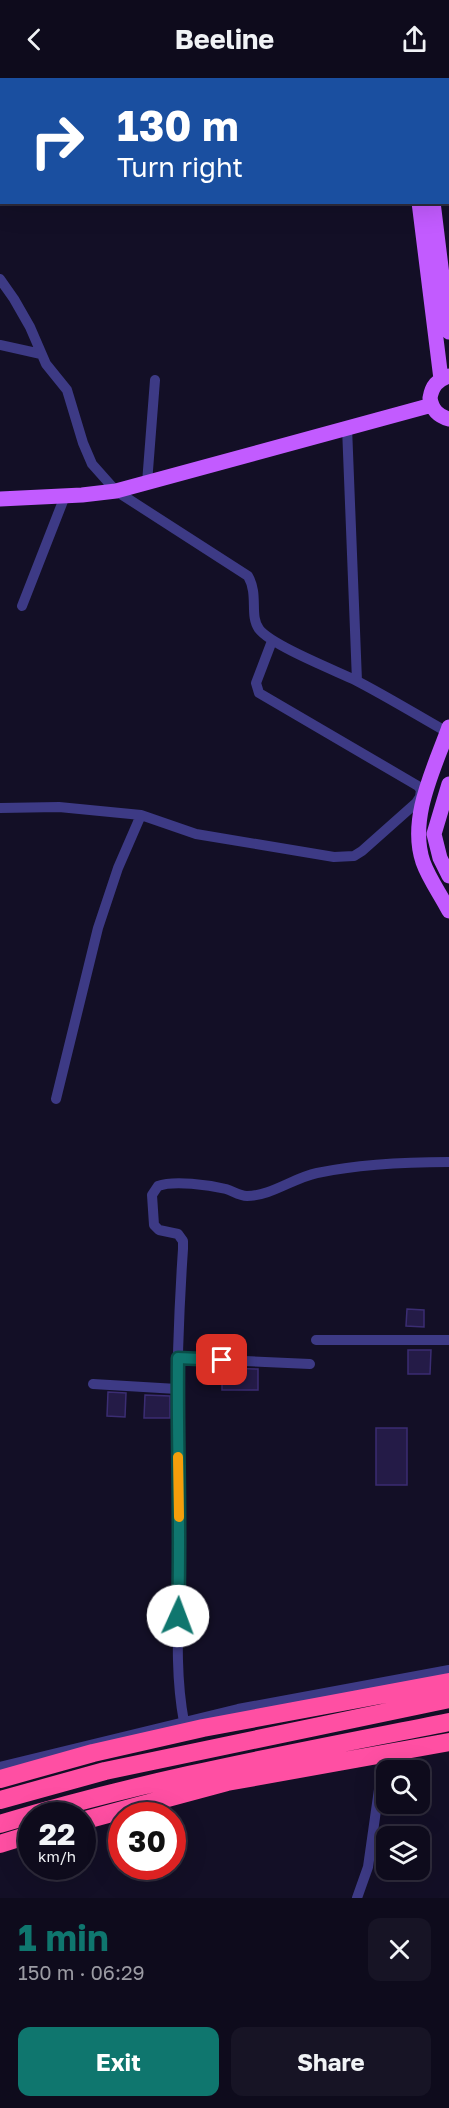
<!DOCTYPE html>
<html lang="en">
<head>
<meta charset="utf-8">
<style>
  body { margin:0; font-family:"Golos Text",sans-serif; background:#171425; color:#f1f3f6; height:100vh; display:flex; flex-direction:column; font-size:22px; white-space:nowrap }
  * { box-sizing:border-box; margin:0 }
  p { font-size:20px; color:#9b9ba3 }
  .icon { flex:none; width:33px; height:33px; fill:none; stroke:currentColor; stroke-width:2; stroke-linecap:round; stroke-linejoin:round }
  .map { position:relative; height:1820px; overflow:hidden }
  .panel { display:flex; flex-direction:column; background:#0e0b1c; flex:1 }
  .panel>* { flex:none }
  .top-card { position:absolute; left:0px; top:0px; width:450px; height:126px; box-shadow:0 6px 24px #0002,0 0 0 2px #2e2b3b; background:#1a4fa0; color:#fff; overflow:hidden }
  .buttons { position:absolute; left:376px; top:1682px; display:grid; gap:12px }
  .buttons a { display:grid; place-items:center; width:54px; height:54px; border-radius:12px; background:#0e0b1c; box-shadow:0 6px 24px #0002,0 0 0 2px #2e2b3b; font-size:30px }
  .speed { position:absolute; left:18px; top:1724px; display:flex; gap:12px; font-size:30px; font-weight:700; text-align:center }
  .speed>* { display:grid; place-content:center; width:78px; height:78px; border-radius:50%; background:#0e0b1c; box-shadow:0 6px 24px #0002,0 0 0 2px #2e2b3b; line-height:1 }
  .speed small { font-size:15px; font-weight:400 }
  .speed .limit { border:9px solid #d22; background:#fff; color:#111 }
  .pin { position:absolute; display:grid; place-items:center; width:51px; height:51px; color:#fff; margin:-26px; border-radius:12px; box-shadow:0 3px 9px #0006 }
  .me { position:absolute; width:66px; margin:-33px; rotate:2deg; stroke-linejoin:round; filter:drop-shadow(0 0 4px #0008) }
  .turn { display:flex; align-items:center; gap:21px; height:126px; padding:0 18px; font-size:27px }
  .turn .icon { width:78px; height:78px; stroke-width:2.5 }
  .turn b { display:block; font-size:42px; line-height:51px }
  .round { display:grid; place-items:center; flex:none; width:63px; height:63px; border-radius:12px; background:#171425 }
  .overview { display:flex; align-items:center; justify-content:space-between; height:102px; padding:0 18px }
  h1 { font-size:36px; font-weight:700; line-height:45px; color:#0f766e }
  .cta { display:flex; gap:12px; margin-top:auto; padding:12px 18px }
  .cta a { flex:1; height:69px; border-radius:12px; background:#0f766e; color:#fff; font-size:24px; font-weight:700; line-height:69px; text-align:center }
  .cta a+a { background:#171425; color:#f1f3f6 }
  header { display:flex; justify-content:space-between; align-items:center; height:78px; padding:0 18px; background:#0e0b1c; font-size:27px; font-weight:700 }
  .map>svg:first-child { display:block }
  .building { fill:#241b47; stroke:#3b2d73; stroke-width:1.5 }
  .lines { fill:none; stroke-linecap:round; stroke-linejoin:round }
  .street { stroke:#3d3a85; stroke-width:10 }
  .primary { stroke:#c25bff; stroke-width:15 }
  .highway { stroke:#ff4fa3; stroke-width:18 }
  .route-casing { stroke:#0a4d48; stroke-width:15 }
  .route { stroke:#0f766e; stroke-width:10 }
  .slow { stroke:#f59e0b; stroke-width:10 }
</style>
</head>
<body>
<header><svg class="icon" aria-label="back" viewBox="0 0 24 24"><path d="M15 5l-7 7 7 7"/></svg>Beeline<svg class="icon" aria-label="share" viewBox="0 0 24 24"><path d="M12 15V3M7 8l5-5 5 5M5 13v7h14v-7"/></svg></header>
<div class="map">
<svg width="449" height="1820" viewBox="0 0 449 1820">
  <rect width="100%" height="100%" fill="#130f26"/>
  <path class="building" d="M407,1231l17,1v17l-18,-1z
    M408,1272h23l-1,24h-22z
    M222,1290l36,1v21h-36z
    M108,1314l18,1 -1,24 -18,-1z
    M145,1317l25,1v22h-26z
    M376,1350h31v57h-31z"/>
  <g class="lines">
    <path class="street" d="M0,201l14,20 16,28 16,37 21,26 16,53 9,21 24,27 132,85c11,19 1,39 11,53 12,16 75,41 96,51 31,16 62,35 92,52
      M0,267l41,9
      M347,349l10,254
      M147,405l8,-103
      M22,528l43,-110
      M0,730l59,-1 82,8 55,19 138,23 20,-1 8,-5 54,-48 4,-6 1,-7 -3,-4 -159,-93 -3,-10 16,-42
      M56,1021l42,-171 20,-60 23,-53
      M316,1262h133
      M178,1280l132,6
      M93,1306l84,5
      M184,1644c-11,-59 -4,-114 -4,-173 0,-41 -3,-82 -3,-123 0,-59 2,-118 6,-177v-8l-5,-7 -19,-4 -5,-5 -2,-30 6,-9c16,-6 51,-1 68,3 7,2 13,7 21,7 24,0 46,-18 70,-23 43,-9 88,-11 132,-11
      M0,1689l238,-58 211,-39
      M357,1820l11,-31 16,-113"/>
    <path class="primary" d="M405,0v2
      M419,0v2
      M419,124l22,177
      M433,124l16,130
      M449,298c-12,4 -17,10 -19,22 2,12 8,18 19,21
      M0,421l82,-4 34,-4 316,-86
      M449,649c-14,40 -41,91 -26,135 6,17 18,33 26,49
      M449,706l-15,50 6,24 9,18"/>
    <path class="highway" d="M0,1701l93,-26 110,-25 246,-46
      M0,1722l105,-29 344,-72
      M82,1743l145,-39 222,-40
      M0,1746c147,-45 299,-72 449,-102
      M0,1766l32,-10"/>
  </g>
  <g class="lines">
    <g class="route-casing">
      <path id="route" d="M178,1538c3,-86 -1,-172 0,-258l44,2"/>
    </g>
    <use href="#route" class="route"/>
    <path class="slow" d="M178,1379l1,60"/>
  </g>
</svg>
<div class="buttons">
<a><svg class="icon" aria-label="search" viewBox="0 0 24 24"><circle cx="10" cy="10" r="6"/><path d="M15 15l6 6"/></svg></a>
<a><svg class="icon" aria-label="layers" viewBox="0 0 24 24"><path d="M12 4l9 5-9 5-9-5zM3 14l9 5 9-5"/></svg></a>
</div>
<div class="speed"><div>22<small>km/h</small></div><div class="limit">30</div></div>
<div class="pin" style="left:222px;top:1282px;background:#d93025"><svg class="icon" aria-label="arrive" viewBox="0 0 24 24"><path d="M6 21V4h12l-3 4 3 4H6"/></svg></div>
<svg class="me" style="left:178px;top:1538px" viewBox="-20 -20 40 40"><circle r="19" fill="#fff"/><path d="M0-13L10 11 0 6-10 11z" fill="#0f766e"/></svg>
<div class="top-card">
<div class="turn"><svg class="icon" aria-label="right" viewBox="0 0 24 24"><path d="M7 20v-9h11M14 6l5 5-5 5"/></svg><div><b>130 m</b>Turn right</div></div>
</div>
</div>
<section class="panel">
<div class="overview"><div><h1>1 min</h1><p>150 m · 06:29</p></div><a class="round"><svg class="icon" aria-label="close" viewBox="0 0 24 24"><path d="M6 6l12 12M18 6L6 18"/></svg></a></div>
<div class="cta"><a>Exit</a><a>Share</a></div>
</section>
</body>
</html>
